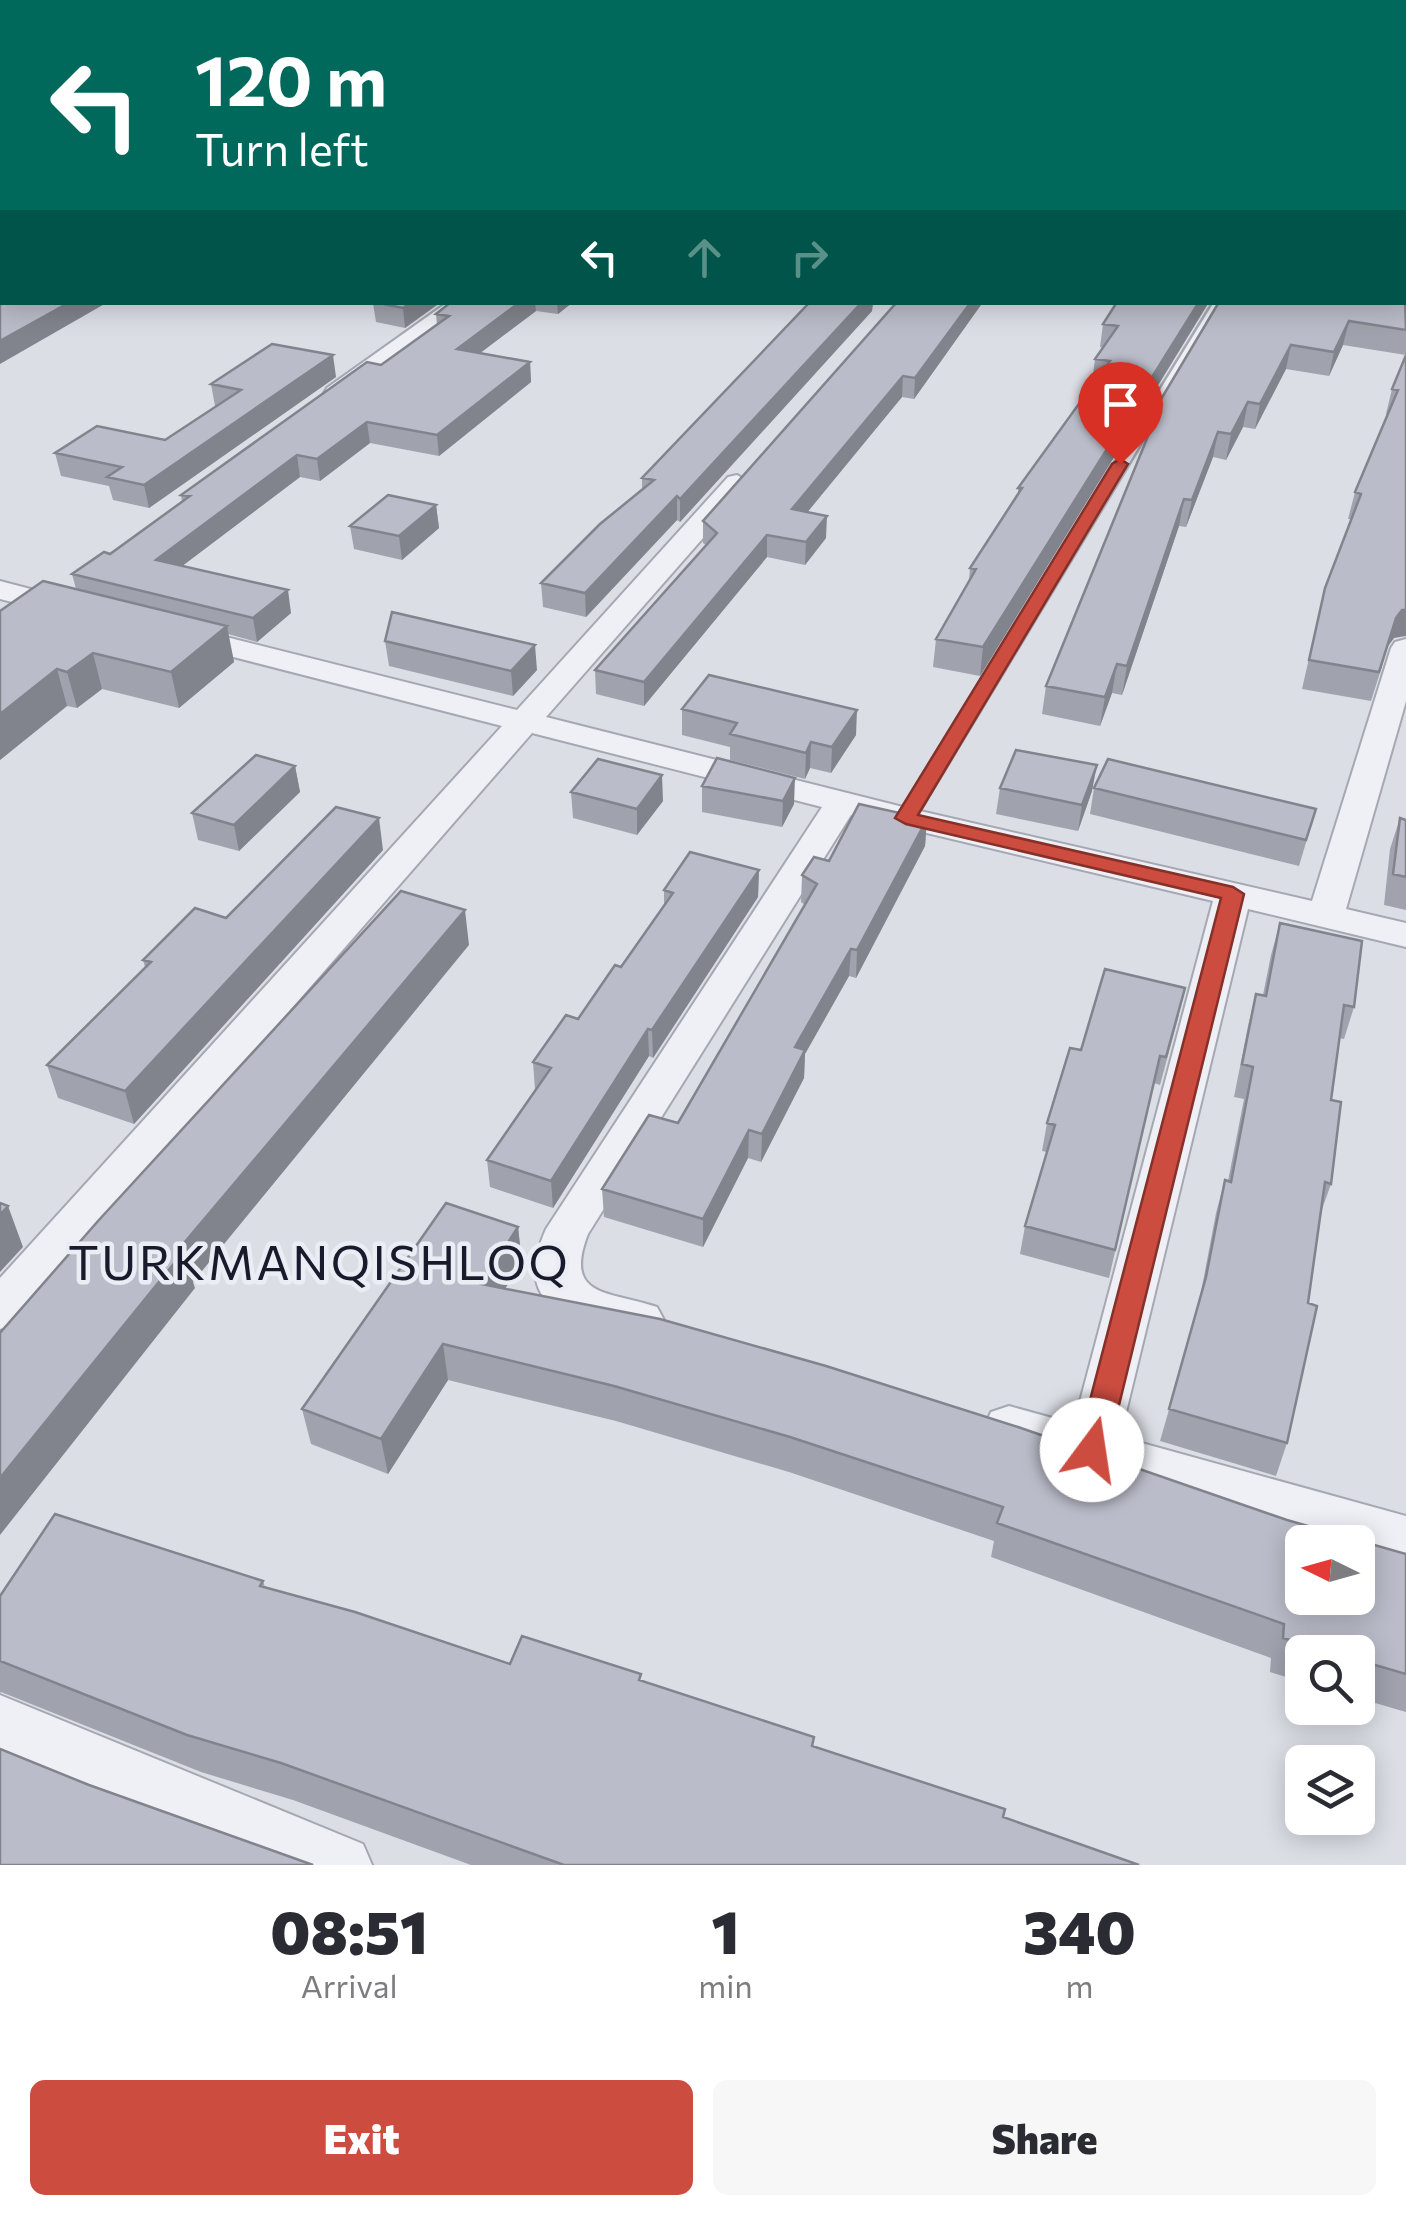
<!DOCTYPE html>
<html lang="en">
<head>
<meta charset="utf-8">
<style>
  body { margin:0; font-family:Commissioner,sans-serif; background:#f7f7f7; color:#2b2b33; height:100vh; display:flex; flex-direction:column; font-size:38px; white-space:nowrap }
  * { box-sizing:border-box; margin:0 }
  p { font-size:32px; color:#7c7c81 }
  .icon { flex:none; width:55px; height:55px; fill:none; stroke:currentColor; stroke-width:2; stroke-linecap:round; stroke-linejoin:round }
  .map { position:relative; height:1865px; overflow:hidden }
  .drawer { display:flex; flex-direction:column; background:#fff; flex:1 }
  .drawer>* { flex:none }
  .hud { position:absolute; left:0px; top:0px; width:1408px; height:305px; box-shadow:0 5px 25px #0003; background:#00695c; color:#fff; overflow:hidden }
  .needle { width:65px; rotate:275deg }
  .tools { position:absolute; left:1285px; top:1525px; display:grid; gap:20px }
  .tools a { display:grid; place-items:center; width:90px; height:90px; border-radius:15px; background:#fff; box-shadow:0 5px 25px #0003; font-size:50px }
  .pin { position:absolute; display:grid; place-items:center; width:85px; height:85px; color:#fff; margin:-102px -42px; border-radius:50% 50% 50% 0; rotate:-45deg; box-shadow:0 0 10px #0007 }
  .pin .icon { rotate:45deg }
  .me { position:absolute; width:110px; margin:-55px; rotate:14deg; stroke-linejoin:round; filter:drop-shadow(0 0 8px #0008) }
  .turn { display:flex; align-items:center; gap:35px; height:210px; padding:0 30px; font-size:45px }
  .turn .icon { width:130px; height:130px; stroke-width:2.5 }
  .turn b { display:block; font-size:70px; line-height:85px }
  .lanes { display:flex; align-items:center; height:95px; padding:0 30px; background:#0003; justify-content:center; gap:50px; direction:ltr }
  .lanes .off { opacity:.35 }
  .eta { display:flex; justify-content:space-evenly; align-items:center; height:170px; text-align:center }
  .eta b { font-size:60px; font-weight:800; line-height:70px }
  .button { display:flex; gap:20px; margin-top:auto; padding:20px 30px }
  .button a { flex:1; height:115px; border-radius:15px; background:#cc4c40; color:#fff; font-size:40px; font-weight:800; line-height:115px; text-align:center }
  .button a+a { background:#f7f7f7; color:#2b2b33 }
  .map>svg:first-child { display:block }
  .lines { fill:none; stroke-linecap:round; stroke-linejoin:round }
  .service-casing { stroke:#a5a8b3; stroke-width:5 }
  .minor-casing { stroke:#a5a8b3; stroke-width:4 }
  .service { fill:#eff0f5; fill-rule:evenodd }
  .minor { fill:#eff0f5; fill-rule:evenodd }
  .wall { fill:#a0a2ad }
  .shaded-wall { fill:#82848d }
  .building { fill:#babcc9; stroke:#82848d; stroke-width:2.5; fill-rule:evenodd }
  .route { fill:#cc4c40; stroke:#85312a; stroke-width:2.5 }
  .labels { text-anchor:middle; stroke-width:9; stroke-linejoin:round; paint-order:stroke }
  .near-quarter-label { font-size:48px; letter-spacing:2.5px; fill:#191b2d; stroke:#ebedf4 }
</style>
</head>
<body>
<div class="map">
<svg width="1406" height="1865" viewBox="0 0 1406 1865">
  <rect width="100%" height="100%" fill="#dcdee6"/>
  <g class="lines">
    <g class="service-casing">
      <path id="service" d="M1214,302h12l-311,516 -9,6 -7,-2 -2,-4z"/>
    </g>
    <g class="minor-casing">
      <path id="minor" d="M448,302h26l-129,96h-18l-3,-5 3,-5z
        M737,475l13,8 -4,6 -200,228 361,91 405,93 79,-253 4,-6 11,-3v62l-60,208 60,14v24l-158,-38 -128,528 286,79v48l-48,-14v-8h-25l-324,-94 -18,-6 -7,-15 7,-15 18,-6 65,18 139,-523 -362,-86 -263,419c-25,64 21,57 69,73l7,13 -7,13c-22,8 -40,0 -61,-6 -56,-18 -75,-41 -50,-98l276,-422 -290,-74 -515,590 -17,6v-51l502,-552 -331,-85 -4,-6 4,-6 11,-3 335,84 211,-233z
        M0,581l80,21 5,6 -5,6 -10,3 -70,-18z
        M0,1695l363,149 9,21h-102l-270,-114z"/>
    </g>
    <use href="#service" class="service"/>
    <use href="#minor" class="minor"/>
  </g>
  <path class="wall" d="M1304,0h102l-1,2h-74z
    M1406,301v54l-63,-10 -14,31 -43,-7 -31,60 -12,-2 -17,33 -13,-3 -27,70 -7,-1 -57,169 -10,-2 -12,33 -58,-12 4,-28 100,-245 5,-25 68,-114z
    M441,302l-36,26 -29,-6 -3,-19z
    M451,302h122l-15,12 -22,-3 -56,42 50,9 1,20 -92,74 -69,-13 -50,38 -20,-4 -118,89 109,47 -34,29 -29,-8 6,28 -55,46 -77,-19 -25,19 -10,-2 -67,54v-149l76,-22 -4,-15 38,-20 72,-52 -1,-7 200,-130 56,-40 -1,-11z
    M810,302h63l-1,9 -192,211 -3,-2 -91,97 -43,-10 -2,-24 101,-93v-12z
    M897,302h86l-69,97 -12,-2 -95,115 19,26 -21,27 -38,-8 -123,149 -48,-12 -1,-24 111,-125 -3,-2v-22z
    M1209,302l-229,374 -47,-9 3,-28 33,-58 1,-13 48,-73v-7l76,-104 -2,-1 3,-24 8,-11 -3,-1 3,-23z
    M1406,355l-12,283 -6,8 -17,55 -69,-12 23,-101 26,-69h-3l7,-27 33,-78h-2l6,-25z
    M336,377l-187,131 -36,-8 -4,-14 -48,-10 -6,-23 110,-13 51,-34h-1l-4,-22z
    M436,505l3,23 -37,32 -48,-11 -4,-23z
    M385,641l152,29 -24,26 -124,-30z
    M682,709l174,26 -25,38 -21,-5 -5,11 -75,-19v-13l-48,-12z
    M295,766l5,26 -61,59 -41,-11 -6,-27z
    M702,786l92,18 -12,23 -80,-15z
    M1000,788l92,3 -14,40 -82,-17z
    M1094,788l222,21 -17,57 -209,-52z
    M571,792l92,9 -26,34 -64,-17z
    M1400,818l6,2v90l-22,-5 6,-56z
    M927,819l-2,27 -69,132 -7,-2 -44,78 -1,24 -43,84 -13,-4 -45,89 -99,-30 -2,-28 76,-66 127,-218 -4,-3 1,-27 27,-14z
    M383,850l-249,274 -76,-26 -11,-33 98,-98 -2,-7 83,-42z
    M759,870l-1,27 -105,161 -4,-2 -96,152 -63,-21 -3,-27 48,-70 -2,-28 45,-43 43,-52 43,-61v-16z
    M1280,923l74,84 -10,32 -5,-1 -8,62v84l-11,31 -33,228 -11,33 -116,-35 38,-133 18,-95 9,-33 3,1 16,-82 -10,-2 14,-71 8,-32 7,1 8,-40z
    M1179,1015l-19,70 -6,-2 -45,195 -89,-24 5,-28 22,-74 -5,-1 5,-28 34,-73z
    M518,1227l4,36 -17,25 782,232 119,34v158l-48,-14v-46h-56v30l-32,-10 1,-14 -280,-101 3,-16 -205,-69 -173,-51 -168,-41 -60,94 -77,-30 -9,-35z
    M263,1581l2,6 245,77 131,16 362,137 136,48h-668l-178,-65 -92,-28 -200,-80 -1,1v-97z"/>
  <path class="shaded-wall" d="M70,302h38l-108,62v-23z
    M411,302h30l-36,26 -2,-20z
    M520,302h15l1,9 -77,58 -2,-20z
    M557,302h16l-15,12z
    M862,302h11l-1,9 -192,211v-23z
    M971,302h12l-69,97 1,-21z
    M1199,302h10l-229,374 3,-29z
    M1349,321l-6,24 -14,31 5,-24z
    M1291,345l-5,24 -31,60 5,-25z
    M333,355l3,22 -187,131 -5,-23z
    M530,362l1,20 -92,74 -2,-21z
    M903,376l-1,21 -110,134v-22z
    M1248,402l-5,25 -17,33 5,-26z
    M367,422l3,21 -50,38 -3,-22z
    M1218,432l-5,25 -27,70 6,-27z
    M297,455l3,22 -139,105 -5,-22z
    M677,496v24l-91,97 -1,-24z
    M1184,499l-5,27 -57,169 5,-29z
    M436,505l3,23 -37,32 -3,-24z
    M827,516l-1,22 -21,27 1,-23z
    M767,535v22l-123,149v-24z
    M288,590l3,23 -34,29 -4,-24z
    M1402,610h4v26l-12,2 -6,8 -17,55 25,-83z
    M227,626l7,36 -55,46 -8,-36z
    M535,645l2,25 -24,26 -2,-25z
    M93,653l9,36 -25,19 -10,-36z
    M1117,664l-5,29 -12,33 5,-29z
    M57,669l10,37 -67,54v-46z
    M857,710l-1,25 -25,38 1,-26z
    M811,742l-1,26 -5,11 1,-26z
    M1097,765l-5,26 -14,40 4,-26z
    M295,766l5,26 -61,59 -5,-26z
    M662,775l1,26 -26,34v-26z
    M795,778l-1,26 -12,23 1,-26z
    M379,818l4,32 -249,274 -9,-33z
    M927,819l-2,27 -69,132 1,-28z
    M759,870l-1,27 -105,161 -1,-28z
    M465,910l4,35 -276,337 2,6 -195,247v-57l179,-229z
    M851,949l-2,27 -44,78 -1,24 -43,84 1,-28 33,-87z
    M648,1029l1,27 -96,152 -2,-27z
    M749,1130l-1,28 -45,89v-28z
    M8,1206l15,41 -23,25v-57z
    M518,1227l4,36 -37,56 -4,-35z
    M443,1344l5,36 -60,94 -7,-35z"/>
  <path class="building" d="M239,0h356l-1,2h-356z
    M662,0h546l-1,2h-546z
    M1334,0h72l-1,85v-83h-73z
    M2,231v49l-1,-1 -1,-8v-38z
    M0,297h2v5h68l-70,39z
    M1405,300l1,30 -57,-9 -15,31 -43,-7 -31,59 -12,-2 -17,32 -13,-2 -26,68 -8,-1 -57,167 -10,-2 -12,33 -59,-11 109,-267 -4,-3 68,-114h186z
    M374,302h37l-8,6z
    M451,302h69l-63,47 73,13 -93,73 -70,-13 -50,37 -20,-4 -141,105 132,30 -35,28 -181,-44 32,-22 6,2 80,-58 -9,-1 186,-133 14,3 68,-49 -13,-2z
    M810,302h52l-182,197 -3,-3 -92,97 -44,-10 59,-59 54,-44 -12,-2z
    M897,302h74l-56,76 -12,-2 -111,133 35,7 -21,26 -39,-7 -123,147 -49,-12 122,-137 -14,-12z
    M1117,302h82l-216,345 -47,-8 40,-70 -6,-1 52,-80h-4l92,-127 -15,-2 23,-33 -15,-2z
    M272,344l61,11 -189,130 -37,-8 15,-10 -67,-14 42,-27 68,14 76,-50 -30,-6z
    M1406,355v255h-4l-6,8 -17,54 -70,-12 16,-72 36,-94 -6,-2 43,-102 -6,-1z
    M388,495l48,10 -37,31 -49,-10z
    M43,581l184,45 -56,46 -78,-19 -26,19 -10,-3 -57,45v-103z
    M392,612l143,33 -24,26 -126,-30z
    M709,675l148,35 -25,37 -21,-5 -5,11 -76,-19 7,-11 -55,-14z
    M1016,750l81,15 -15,40 -82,-17z
    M256,755l39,11 -61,59 -42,-12z
    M717,758l78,20 -12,23 -81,-15z
    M598,759l64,16 -25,34 -66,-17z
    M1108,759l208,50 -10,31 -212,-52z
    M859,804l68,15 -70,131 -6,-1 -56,98 10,3 -43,84 -13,-4 -46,89 -101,-30 47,-74 29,8 139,-239 -15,-9 12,-18 15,4z
    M336,807l43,11 -254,273 -78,-26 104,-103 -8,-2 52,-52 31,10z
    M1400,818l6,2v57l-13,-3z
    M690,852l69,18 -107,160 -4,-1 -97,152 -64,-21 64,-92 -18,-6 33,-47 12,4 37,-54 6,2 52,-74 -9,-3z
    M401,891l64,19 -286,339 5,2 -184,227v-145l98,-112z
    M1280,923l82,18 -8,66 -10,-2 -13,95 10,2 -10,82 -6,-2 -17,121 9,3 -30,137 -118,-34 37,-132 19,-97 6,2 22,-115 -11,-3 14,-70 10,2z
    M1105,969l80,19 -19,69 -6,-1 -45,194 -90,-24 30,-101 -8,-2 23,-75 11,2z
    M0,1203l8,3 -8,9z
    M446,1203l72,24 -37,57 179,35 166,47 192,61 269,93 119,34v120l-48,-14v-8h-25l-50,-14 1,-14 -287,-101 6,-16 -213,-70 -176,-51 -171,-42 -62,95 -79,-30zM1302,1542h56v56h-56z
    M55,1514l208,67 -3,5 95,26 155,52 12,-28 119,38 -2,6 175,57 -2,9 193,63 -2,8 136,48h-575l-283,-102 -94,-28 -187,-74v-65z
    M0,1749l89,36 224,80h-313z"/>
  <path class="route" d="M1120,459l8,5 -210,351 315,72 11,7 -136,556 -5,10 -11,4 -11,-4 -4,-10 144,-552 -315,-74 -11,-6 217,-354z"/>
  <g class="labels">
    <g class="near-quarter-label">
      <text x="319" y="1280">TURKMANQISHLOQ</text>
    </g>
  </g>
</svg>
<div class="tools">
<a><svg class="needle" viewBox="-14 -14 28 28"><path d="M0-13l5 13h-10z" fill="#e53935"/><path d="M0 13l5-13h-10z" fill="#7c7c81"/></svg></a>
<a><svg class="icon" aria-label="search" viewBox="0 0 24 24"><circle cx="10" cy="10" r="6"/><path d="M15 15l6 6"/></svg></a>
<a><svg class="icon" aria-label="layers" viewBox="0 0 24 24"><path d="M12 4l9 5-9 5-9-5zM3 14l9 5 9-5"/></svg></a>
</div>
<div class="pin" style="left:1120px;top:464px;background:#d93025"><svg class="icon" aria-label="arrive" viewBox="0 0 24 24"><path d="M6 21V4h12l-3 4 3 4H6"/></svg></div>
<svg class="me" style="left:1092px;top:1450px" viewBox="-20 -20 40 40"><circle r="19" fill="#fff"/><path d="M0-13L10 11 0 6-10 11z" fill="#cc4c40"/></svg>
<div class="hud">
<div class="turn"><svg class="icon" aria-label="left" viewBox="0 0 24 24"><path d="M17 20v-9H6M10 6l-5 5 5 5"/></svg><div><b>120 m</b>Turn left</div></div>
<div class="lanes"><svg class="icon" aria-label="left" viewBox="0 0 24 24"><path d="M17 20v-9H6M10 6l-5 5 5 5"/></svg><svg class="icon off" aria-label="ahead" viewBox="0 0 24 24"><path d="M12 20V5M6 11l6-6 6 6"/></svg><svg class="icon off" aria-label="right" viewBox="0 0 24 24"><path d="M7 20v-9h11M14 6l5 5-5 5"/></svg></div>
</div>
</div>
<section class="drawer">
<div class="eta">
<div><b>08:51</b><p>Arrival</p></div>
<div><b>1</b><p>min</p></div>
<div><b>340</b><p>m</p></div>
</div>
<div class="button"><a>Exit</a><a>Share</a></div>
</section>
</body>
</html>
